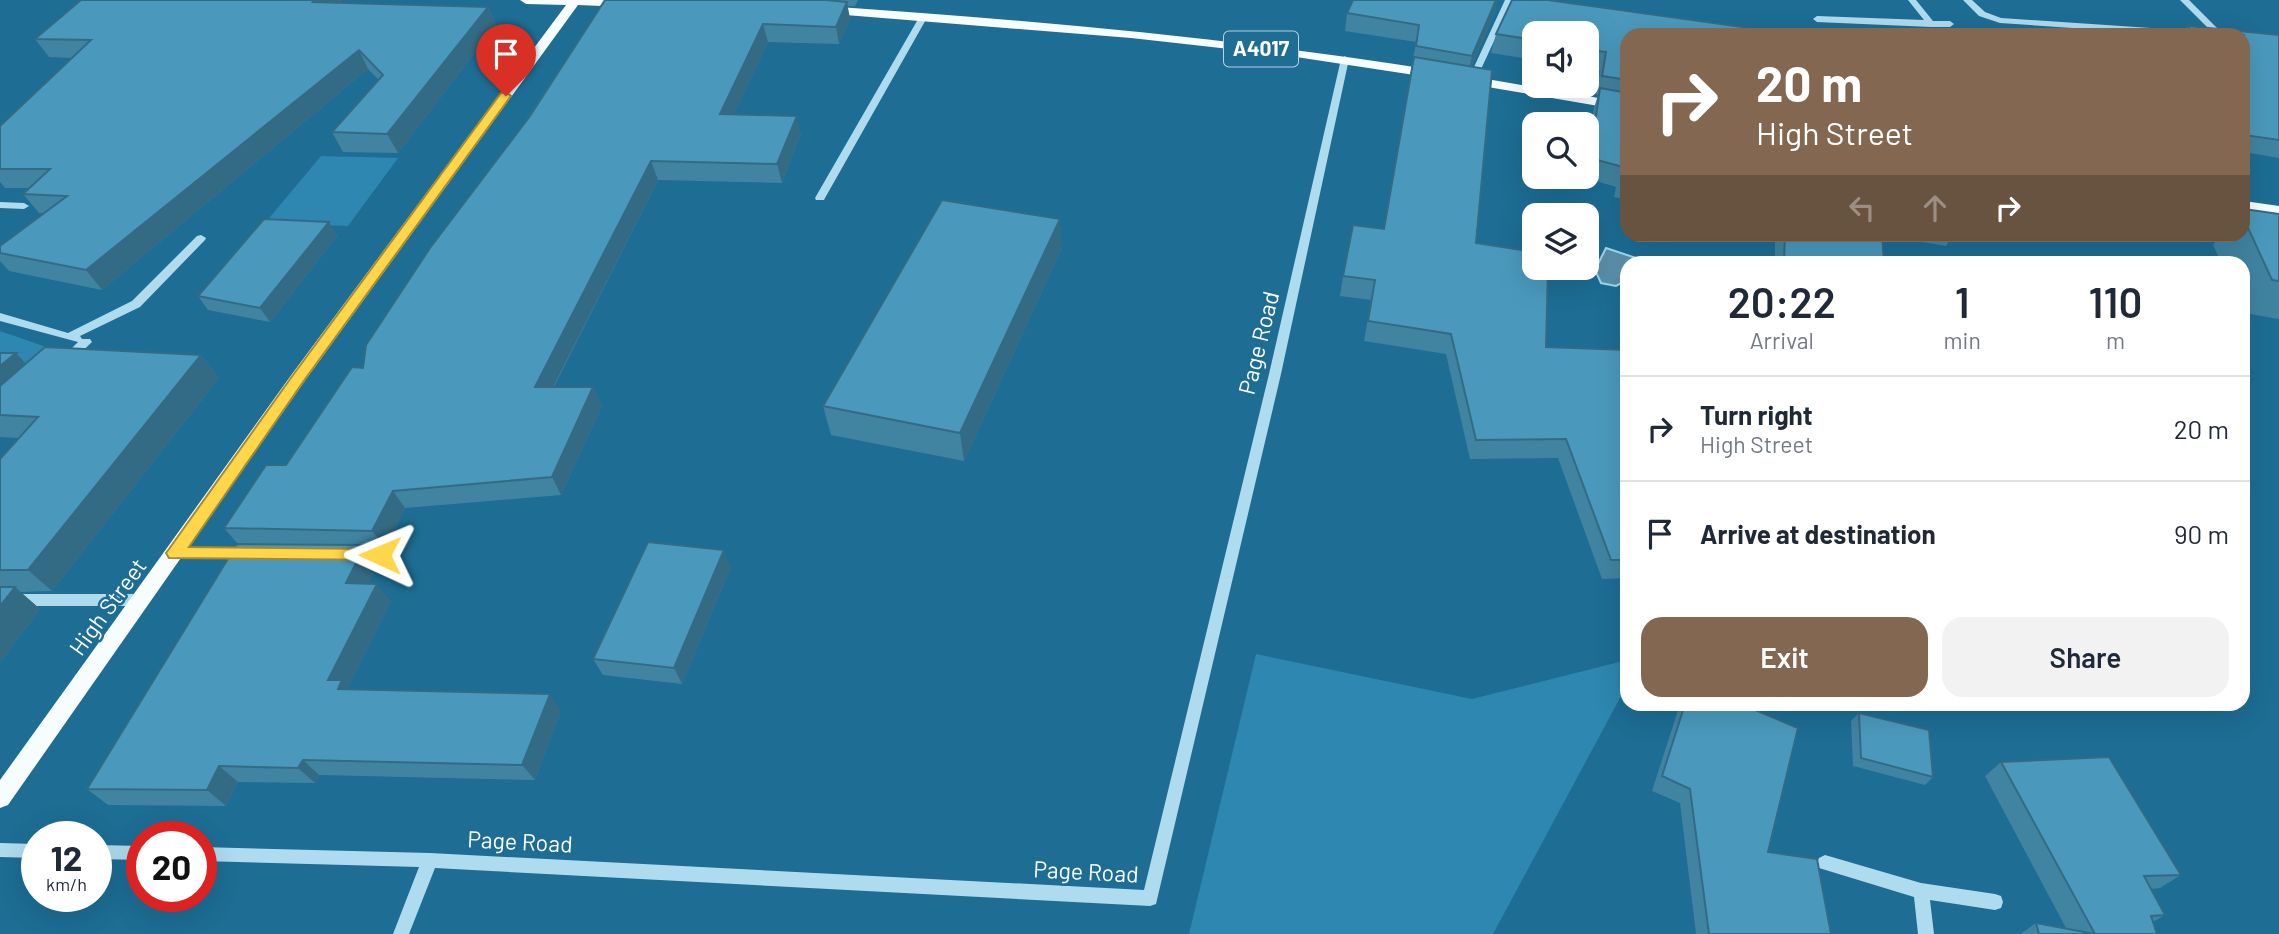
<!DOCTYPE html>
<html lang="en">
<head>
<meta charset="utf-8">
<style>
  body { margin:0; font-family:Barlow,sans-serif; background:#f2f2f3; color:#1f2937; height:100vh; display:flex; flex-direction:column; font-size:26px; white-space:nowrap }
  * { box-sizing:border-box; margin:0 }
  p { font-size:23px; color:#747a83 }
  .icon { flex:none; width:38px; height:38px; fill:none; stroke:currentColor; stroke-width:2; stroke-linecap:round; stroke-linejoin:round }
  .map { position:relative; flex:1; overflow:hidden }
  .panel { position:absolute; left:1620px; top:256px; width:630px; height:455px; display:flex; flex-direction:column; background:#fff; border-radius:21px; box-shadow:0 7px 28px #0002 }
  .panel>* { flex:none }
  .guide { position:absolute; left:1620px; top:28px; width:630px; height:214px; border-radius:21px; box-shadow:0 7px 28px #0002; background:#836750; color:#fff; overflow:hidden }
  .controls { position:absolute; left:1522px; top:21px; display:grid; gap:14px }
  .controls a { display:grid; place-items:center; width:77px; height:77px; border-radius:14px; background:#fff; box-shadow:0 7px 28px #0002; font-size:35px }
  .speed { position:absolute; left:21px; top:821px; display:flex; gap:14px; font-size:35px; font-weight:700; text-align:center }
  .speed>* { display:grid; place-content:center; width:91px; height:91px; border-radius:50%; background:#fff; box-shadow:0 7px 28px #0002; line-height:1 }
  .speed small { font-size:18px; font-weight:400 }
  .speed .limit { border:10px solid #d22; background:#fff; color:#111 }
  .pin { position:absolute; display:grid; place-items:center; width:60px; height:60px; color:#fff; margin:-72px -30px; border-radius:50% 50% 50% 0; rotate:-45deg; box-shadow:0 0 7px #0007 }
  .pin .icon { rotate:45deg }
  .me { position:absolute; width:77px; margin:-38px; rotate:271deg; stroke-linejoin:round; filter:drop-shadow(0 0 5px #0008) }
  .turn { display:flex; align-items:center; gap:24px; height:147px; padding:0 21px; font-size:32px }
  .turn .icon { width:91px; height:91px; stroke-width:2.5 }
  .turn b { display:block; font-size:49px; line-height:60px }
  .lanes { display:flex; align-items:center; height:66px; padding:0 21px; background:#0003; justify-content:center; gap:35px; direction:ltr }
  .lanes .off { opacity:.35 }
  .eta { display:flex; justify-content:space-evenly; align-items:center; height:119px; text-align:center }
  .eta b { font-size:42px; font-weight:600; line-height:49px }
  .button { display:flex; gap:14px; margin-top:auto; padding:14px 21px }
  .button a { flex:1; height:80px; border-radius:21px; background:#836750; color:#fff; font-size:28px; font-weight:600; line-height:80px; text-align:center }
  .button a+a { background:#f2f2f3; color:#1f2937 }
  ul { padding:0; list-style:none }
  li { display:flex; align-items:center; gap:21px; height:105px; padding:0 21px; border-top:2px solid #e0e1e3 }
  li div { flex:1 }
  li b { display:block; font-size:26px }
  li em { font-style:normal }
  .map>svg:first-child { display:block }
  .green { fill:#2d87b0 }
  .water { fill:#5b91aa; stroke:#a2d9f0; stroke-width:2 }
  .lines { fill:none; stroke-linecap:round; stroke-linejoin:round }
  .minor { fill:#afdbef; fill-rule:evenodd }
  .major { fill:#f7fcff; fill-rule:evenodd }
  .wall { fill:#4084a2 }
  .shaded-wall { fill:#346b84 }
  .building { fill:#4a99bc; stroke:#346b84; stroke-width:2 }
  .route { fill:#ffd54a; stroke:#a68a30; stroke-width:2 }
  .labels { text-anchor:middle; stroke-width:5; stroke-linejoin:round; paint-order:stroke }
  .shield { fill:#1d6d94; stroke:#bbd3df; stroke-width:2 }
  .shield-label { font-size:21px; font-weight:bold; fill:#fff }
  .street-label { font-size:23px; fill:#fff; stroke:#1d6d94 }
</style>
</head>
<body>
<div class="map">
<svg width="2279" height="934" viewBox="0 0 2279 934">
  <rect width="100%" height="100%" fill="#1d6d94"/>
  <path class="green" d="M321,156l77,2 -50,68 -83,-3z
    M0,331l61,21 -61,49z
    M1256,654l216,45 155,-39v25l-134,249h-304z"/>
  <path class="water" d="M1606,248l42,14h-20l-1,18 -11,6 -15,-3 -6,-13z"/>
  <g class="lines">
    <path class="minor" d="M1505,0h8l-37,80 -7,2 -1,-2z
      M1908,0h8l17,21h17l4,3 -4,3h-19l-114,-5 -4,-3 4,-3 107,4z
      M1963,0h9l13,12 16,6 209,14 4,3h-40l-174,-12 -21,-7z
      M2180,0h9l35,35h-9z
      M921,14l7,2 -103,182 -1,2h-8l-1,-2z
      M1345,56l4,3 -68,315 -125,530 -6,2 -715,-38 -26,66h-16l26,-67 -218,-6v-14l229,6 714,37 125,-516 72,-315z
      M0,202l24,1 5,3 -5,3 -24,-1z
      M201,235l5,3 -1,2 -65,67 -60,29 2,3h8l2,3 -20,19 -4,1 -6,-4 16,-16 -78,-21v-8l68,20 64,-32 65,-65z
      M175,548l69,1 5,1 1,4 -1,4 -5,1 -69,-1 -5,-1 -1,-4 1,-4z
      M357,550l28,1 2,4 -2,4c-9,3 -24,3 -33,0l-2,-4 2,-4z
      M0,594h142l5,2 2,4 -2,4 -5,2h-142z
      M0,843l37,1v14l-37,-1z
      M96,845l46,1v14l-46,-1z
      M1825,855l96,28 74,11 6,2 2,6 -2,6 -6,2 -65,-10 4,34h-16l-4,-37 -95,-29 -2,-5 2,-5z"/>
    <path class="major" d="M520,0h108l4,3 -6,4 -48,-2 -274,377 -296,423 -8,3v-28l292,-406 274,-369 -40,-1z
      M825,6c204,14 407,32 609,64l6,4 -6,4 -151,-23 -152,-17 -310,-25v-6z
      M1469,76l159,27v8l-164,-28 -1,-3z
      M2244,201l35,5v8l-35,-5z"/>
  </g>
  <path class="wall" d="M81,0h261l-2,3 148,4 8,18 -98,128 -55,-1 -11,-20 47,-52 -11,-11 -266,221 -93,-19 -9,-10v-15l43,-33h-4l-16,-19 6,-6h-24l-5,-6v-56l72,-68 -23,-1 -14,-18z
    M605,0h253l-3,6h-8l3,13 -11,25 -71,-2 -34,72 67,20 -19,49 -124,-3 -104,207h39l9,19 -41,89 -156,13 -19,40h-19l12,15 -11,21 23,17 -43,86 2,2 211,22 -26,69 -216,-5 -4,8 -77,-1 -12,24 -118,-1 -21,-16 151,-245 -14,-16 62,-63 77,-97z
    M1353,0h144l-2,12 -24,55 5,176 70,104 82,3v228l-26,1 -44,-121 -88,1 -24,-105 -82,-13 7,-41 -31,-4 3,-20 41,-47 32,-187 -71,-11 2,-18z
    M1512,0h36l252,35h-172v165l-14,-3 2,-10 -33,-10h4v-25l7,-44 4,-13h-2l4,-24 -13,-2v-36h-52v27l-44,-7 5,-19z
    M2188,26l91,9v123l-35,-6v-117h-63z
    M2244,209l35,5v105l-35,-6v-51h-23l-8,-17 8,-11h23z
    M329,222l8,14 -67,86 -62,-12 -10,-14z
    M1775,234h178l-7,12 -64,-11 2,27h-109z
    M1062,248l-98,213 -133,-26 -8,-29z
    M0,353h16l10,11 175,-9 18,23 -167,213 -32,1 20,17 -40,54v-204l19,-21 -19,-1z
    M731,567l-49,117 -79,-9 -10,-16z
    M1680,704h61l27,148 63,82h-135l-16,-131 -28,-12z
    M1859,713l74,64 -8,8 -72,-19 -2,-45z
    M2001,762l180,113 -21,13 -10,1 15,26 -12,7 4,12h-137l16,-11 30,5 -81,-152z"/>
  <path class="shaded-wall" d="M315,0h27l-19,20 -10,-18z
    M1496,0h1l-2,12 -27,61 4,-17z
    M847,2l3,17 -11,25 -3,-17z
    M488,7l8,18 -98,128 -11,-19z
    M763,24l5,18 -42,90 -6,-18z
    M359,50l9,19 -266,221 -16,-20z
    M797,116l4,18 -19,49 -5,-19z
    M651,161l7,19 -114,225 -9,-18z
    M1060,219l2,29 -98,213 -4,-28z
    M329,222l8,14 -67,86 -10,-14z
    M16,353l21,23 -37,33v-43z
    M201,355l18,23 -167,213 -24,-21z
    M593,387l9,19 -41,89 -9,-18z
    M393,491l12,17 -19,40 -14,-17z
    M365,545l14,18 -19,37 -14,-17z
    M724,550l7,17 -49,117 -8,-16z
    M377,584l14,17 -43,86 9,10 -4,8 -25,-25z
    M15,587l25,22 -40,54v-57z
    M550,694l11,17 -26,69 -13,-15z
    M303,760l16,15 -4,8 -17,-15z
    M219,766l19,16 -12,24 -19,-16z"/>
  <path class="building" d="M81,0h234l-2,2 175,5 -101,127 -55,-2 51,-57 -24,-25 -273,220 -86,-17v-7l67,-50 -44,-2 27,-25h-50v-43l91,-86 -56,-1z
    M605,0h221l21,2 -11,25 -73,-3 -43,90 77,2 -20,48 -126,-3 -116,226h58l-41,90 -159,14 -21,40 -148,-3 42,-63h20l66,-98 11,1 3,-23 64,-97 100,-132z
    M1353,0h143l-24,56 -56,-10 3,-21 -72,-12z
    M1512,0h36l252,35h-172v45l-26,-4 4,-24 -19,-3v-16h-52v7l-39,-6z
    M2188,26l91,9v105l-35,-5v-100h-51z
    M1414,57l78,13 -16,173 59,9v16h13l-2,79 82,3v210h-17l-45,-121 -90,1 -25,-106 -83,-13 7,-41 -32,-4 10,-51 31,4z
    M1600,88l28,5v86l-7,-2 2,-10 -33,-9z
    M942,200l118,19 -100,214 -137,-27z
    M2244,209l35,5v67l-7,-1 -28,-61z
    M264,219l65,3 -69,86 -62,-12z
    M1785,234h97l2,28h-100z
    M45,347l156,8 -173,215h-28v-111l38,-42 -38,-2v-29z
    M0,353h16l-16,13z
    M648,542l76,8 -50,118 -81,-9z
    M237,544l128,1 -19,38 31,1 -49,96h14l-4,9 212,5 -28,71 -219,-5 -5,8 -79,-2 -12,24 -120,-1z
    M0,587h15l-15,19z
    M1685,704h56l57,24 -30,124 49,7 14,75h-122l-19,-145 -28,-13z
    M1859,713l70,17 4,47 -72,-19z
    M2109,757l72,118 -37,1 21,39 -14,1 6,18h-118l-3,-11 59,11 -94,-172z"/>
  <path class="route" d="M506,92l5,4 -208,286 -114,165 191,2 6,2 3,4 -3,5 -217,-2 -3,-5 3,-4 124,-174 208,-282z"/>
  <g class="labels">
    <rect class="shield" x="1224" y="31.5" width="74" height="35" rx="5"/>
    <g class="shield-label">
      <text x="1261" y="56">A4017</text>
    </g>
    <g class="street-label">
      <text transform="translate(1259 343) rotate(-76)" y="8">Page Road</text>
      <text transform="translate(108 607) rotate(-54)" y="8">High Street</text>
      <text transform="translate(520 842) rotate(3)" y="8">Page Road</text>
      <text transform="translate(1086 872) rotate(3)" y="8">Page Road</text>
    </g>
  </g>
</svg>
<div class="controls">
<a><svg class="icon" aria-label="sound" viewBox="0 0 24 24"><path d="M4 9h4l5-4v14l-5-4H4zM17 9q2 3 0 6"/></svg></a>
<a><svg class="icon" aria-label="search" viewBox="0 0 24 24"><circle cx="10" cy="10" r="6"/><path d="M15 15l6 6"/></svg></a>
<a><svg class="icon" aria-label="layers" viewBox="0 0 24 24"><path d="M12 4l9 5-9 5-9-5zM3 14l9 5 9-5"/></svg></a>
</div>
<div class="speed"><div>12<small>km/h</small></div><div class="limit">20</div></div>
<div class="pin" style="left:506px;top:96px;background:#d93025"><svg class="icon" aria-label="arrive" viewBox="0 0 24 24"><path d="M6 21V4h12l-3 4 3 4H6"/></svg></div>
<svg class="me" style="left:380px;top:555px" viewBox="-20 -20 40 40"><path d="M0-17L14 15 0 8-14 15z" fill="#ffd54a" stroke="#fff" stroke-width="4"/></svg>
<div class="guide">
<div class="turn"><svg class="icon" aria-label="right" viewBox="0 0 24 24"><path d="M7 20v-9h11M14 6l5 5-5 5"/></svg><div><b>20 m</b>High Street</div></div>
<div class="lanes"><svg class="icon off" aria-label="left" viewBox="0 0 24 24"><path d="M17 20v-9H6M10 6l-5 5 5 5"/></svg><svg class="icon off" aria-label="ahead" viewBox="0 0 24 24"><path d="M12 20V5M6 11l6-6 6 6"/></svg><svg class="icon" aria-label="right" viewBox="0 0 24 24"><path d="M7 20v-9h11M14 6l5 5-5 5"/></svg></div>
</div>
<section class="panel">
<div class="eta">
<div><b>20:22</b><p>Arrival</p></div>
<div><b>1</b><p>min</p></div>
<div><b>110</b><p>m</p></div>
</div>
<ul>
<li><svg class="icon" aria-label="right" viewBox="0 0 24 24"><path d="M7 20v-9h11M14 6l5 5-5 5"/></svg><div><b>Turn right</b><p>High Street</p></div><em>20 m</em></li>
<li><svg class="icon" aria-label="arrive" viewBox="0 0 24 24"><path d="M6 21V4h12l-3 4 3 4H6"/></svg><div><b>Arrive at destination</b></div><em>90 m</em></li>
</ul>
<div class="button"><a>Exit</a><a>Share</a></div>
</section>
</div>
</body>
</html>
